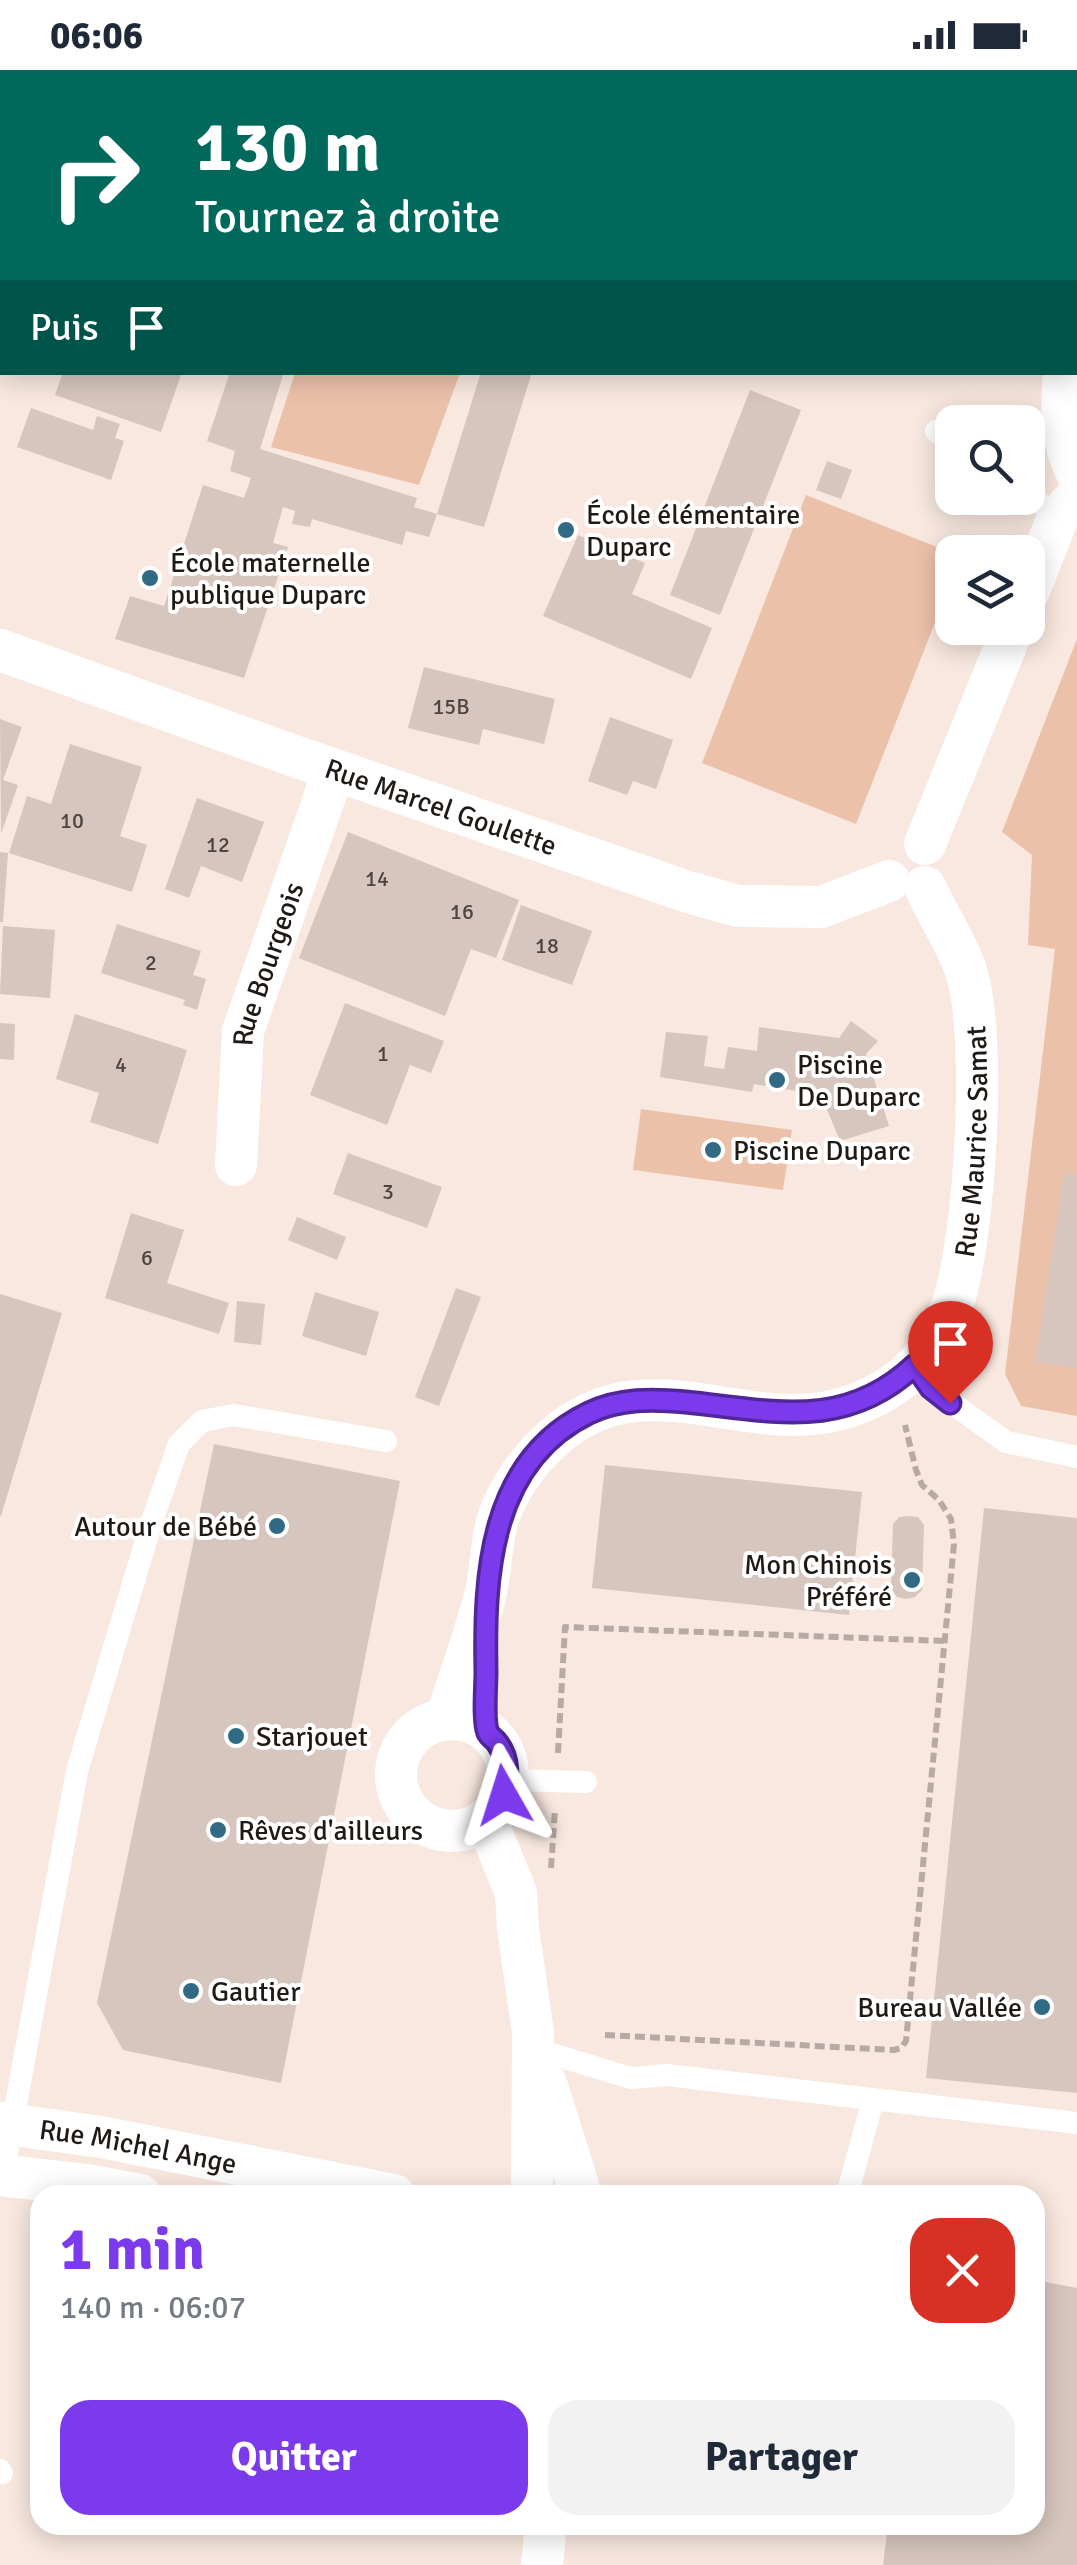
<!DOCTYPE html>
<html lang="fr">
<head>
<meta charset="utf-8">
<style>
  body { margin:0; font-family:Signika,sans-serif; background:#f2f2f3; color:#1f2937; height:100vh; display:flex; flex-direction:column; font-size:38px; white-space:nowrap }
  * { box-sizing:border-box; margin:0 }
  p { font-size:32px; color:#747a83 }
  .icon { flex:none; width:55px; height:55px; fill:none; stroke:currentColor; stroke-width:2; stroke-linecap:round; stroke-linejoin:round }
  .map { position:relative; flex:1; overflow:hidden }
  .drawer { position:absolute; left:30px; top:2115px; width:1015px; height:350px; display:flex; flex-direction:column; background:#fff; border-radius:30px; box-shadow:0 5px 25px #0003 }
  .drawer>* { flex:none }
  .top-card { position:absolute; left:0px; top:0px; width:1078px; height:305px; box-shadow:0 5px 25px #0003; background:#00695c; color:#fff; overflow:hidden }
  .controls { position:absolute; left:935px; top:335px; display:grid; gap:20px }
  .controls a { display:grid; place-items:center; width:110px; height:110px; border-radius:20px; background:#fff; box-shadow:0 5px 25px #0003; font-size:50px }
  .pin { position:absolute; display:grid; place-items:center; width:85px; height:85px; color:#fff; margin:-102px -42px; border-radius:50% 50% 50% 0; rotate:-45deg; box-shadow:0 0 10px #0007 }
  .pin .icon { rotate:45deg }
  .me { position:absolute; width:110px; margin:-55px; rotate:354deg; stroke-linejoin:round; filter:drop-shadow(0 0 8px #0008) }
  .turn { display:flex; align-items:center; gap:35px; height:210px; padding:0 30px; font-size:45px }
  .turn .icon { width:130px; height:130px; stroke-width:2.5 }
  .turn b { display:block; font-size:70px; line-height:85px }
  .then { display:flex; align-items:center; height:95px; padding:0 30px; background:#0003; gap:20px; font-size:38px }
  .round { display:grid; place-items:center; flex:none; width:105px; height:105px; border-radius:30px; background:#f2f2f3 }
  .summary { display:flex; align-items:center; justify-content:space-between; height:170px; padding:0 30px }
  h1 { font-size:60px; font-weight:700; line-height:75px; color:#7c3aed }
  .primary-button { display:flex; gap:20px; margin-top:auto; padding:20px 30px }
  .primary-button a { flex:1; height:115px; border-radius:30px; background:#7c3aed; color:#fff; font-size:40px; font-weight:700; line-height:115px; text-align:center }
  .primary-button a+a { background:#f2f2f3; color:#1f2937 }
  .status { display:flex; justify-content:space-between; align-items:center; height:70px; padding:0 50px; background:#fff; direction:ltr }
  .status svg { height:28px; fill:currentColor }
  .map>svg:first-child { display:block }
  .green { fill:#ecc1aa }
  .building { fill:#d6c6bd }
  .lines { fill:none; stroke-linecap:round; stroke-linejoin:round }
  .path { stroke:#b7aaa3; stroke-width:6; stroke-dasharray:10 5; stroke-linecap:butt }
  .lane { stroke:#fff; stroke-width:22 }
  .street { stroke:#fff; stroke-width:42 }
  .route-casing { stroke:#51269a; stroke-width:25 }
  .route { stroke:#7c3aed; stroke-width:18 }
  .poi-dot { fill:#316a84; stroke:#fff; stroke-width:4 }
  .labels { text-anchor:middle; stroke-width:8; stroke-linejoin:round; paint-order:stroke }
  .number-label { font-size:22px; fill:#4e4540 }
  .poi-label { font-size:28px; fill:#201a17; stroke:#fff; text-anchor:start }
  .street-label { font-size:28px; fill:#201a17; stroke:#fff }
</style>
</head>
<body>
<div class="status"><b>06:06</b><svg viewBox="0 0 49 12"><path d="M0 12V9h3v3zM5 12V6h3v6zM10 12V3h3v9zM15 12V0h3v12zM26 1h20v11H26zM47 4h2v5h-2z"/></svg></div>
<div class="map">
<svg width="1077" height="2495" viewBox="0 0 1077 2495">
  <rect width="100%" height="100%" fill="#f8e8df"/>
  <path class="green" d="M295,303h165l-41,112 -148,-38z
    M806,425l146,58v26l-96,245 -154,-61z
    M1077,569v777l-56,-10 -16,-32 50,-425 -27,-4 4,-90 -30,-23z
    M641,1039l151,21 -9,60 -150,-20z"/>
  <path class="building" d="M63,302h119l-21,60 -106,-37z
    M230,302h54l-24,77 157,49 -3,9 23,7 -8,23 -23,-6 -4,14 -90,-26 -2,8 -18,-3 3,-13 -12,-4 -10,36 15,4 -44,131 -129,-39 15,-43 34,10 39,-121 41,13 7,-20 -21,-7 5,-20 -28,-10z
    M481,302h51l-48,155 -47,-13z
    M750,320l51,20 -81,205 -50,-20z
    M31,338l62,22 4,-14 23,8 -5,14 9,3 -13,39 -94,-33z
    M827,391l25,9 -11,29 -25,-9z
    M578,465l67,28 -13,31 80,34 -21,51 -148,-63z
    M424,597l131,32 -11,45 -61,-15 -4,16 -71,-17z
    M610,647l63,23 -17,49 -23,-8 -6,14 -39,-14z
    M0,649l22,8 -19,53 15,5 -17,49z
    M70,674l72,23 -22,69 27,9 -15,47 -123,-39 18,-57 24,8z
    M197,728l67,24 -22,60 -41,-16 -12,32 -24,-9z
    M348,762l171,68 -23,58 -25,-9 -26,67 -146,-58z
    M0,782l8,1 -5,69h-3z
    M521,835l71,26 -20,54 -70,-25z
    M117,854l84,27 -8,24 13,4 -9,31 -14,-5 2,-5 -84,-27z
    M3,856l52,4 -5,68 -50,-4z
    M345,933l99,38 -13,32 -21,-8 -23,60 -77,-30z
    M75,944l112,36 -29,94 -68,-22 9,-29 -43,-14z
    M851,951l27,20 -12,13 23,72 -49,15 -19,-46 -67,-11 -2,8 -92,-15 6,-45 42,4 -4,30 20,3 4,-22 29,4 2,-24 80,11z
    M0,953l15,1 -1,36 -14,-1z
    M348,1083l94,34 -15,41 -94,-34z
    M1064,1104l13,1v193l-42,-6z
    M131,1143l53,17 -17,53 62,20 -10,31 -114,-36z
    M297,1147l49,20 -9,23 -49,-20z
    M456,1218l25,9 -42,109 -24,-9z
    M315,1222l64,20 -13,44 -64,-20z
    M0,1224l62,19 -61,203h-1z
    M237,1231l28,3 -4,41 -27,-3z
    M214,1374l186,37 -119,602 -158,-33 -26,-47z
    M605,1395l257,27 -13,123 -257,-27z
    M984,1438l93,10v575l-151,-15z
    M908,1446l10,1 6,8 -2,65 -7,7 -9,2 -9,-2 -6,-9 2,-64 6,-7z
    M1035,2210l42,8v277h-194l5,-40h147z"/>
  <g class="lines">
    <path class="path" d="M558,1683l7,-126 380,14
      M551,1798l4,-58
      M605,1965l289,15 7,-2 5,-7 48,-497 -3,-25 -12,-19 -17,-15 -6,-15 -11,-45"/>
    <path class="lane" d="M936,361l16,11
      M1028,425l30,22
      M915,1295l16,23 75,54 71,15
      M508,1710l78,2
      M535,1979l96,29 36,-3 410,48
      M3,2105l74,-404 74,-247 28,-80 23,-23 32,-6 152,26
      M847,2125l26,-95
      M0,2400l2,3"/>
    <g class="street">
      <path d="M896,0v2"/>
      <path d="M0,221h2"/>
      <path d="M1075,267l2,-6"/>
      <path d="M1064,302c-3,37 -4,67 13,101"/>
      <path d="M1028,523l30,-76 19,-21"/>
      <path id="s1" d="M0,580l286,103 402,139 50,14 83,1 68,-26"/>
      <path d="M925,774l88,-216"/>
      <path id="s2" d="M236,1095l7,-134 91,-261"/>
      <circle cx="452" cy="1705" r="56"/>
      <path id="s3" d="M446,1650c12,-39 26,-77 37,-116 8,-26 7,-55 14,-82 9,-30 30,-60 53,-81 89,-84 184,-9 283,-30 35,-8 73,-28 94,-59 9,-13 19,-32 25,-46 23,-65 36,-274 13,-338 -10,-28 -28,-54 -40,-81"/>
      <path d="M486,1749l30,74 2,36 15,103 -1,163"/>
      <path d="M546,2013l35,112"/>
      <path id="s4" d="M0,2053l101,14 293,58"/>
      <path d="M0,2105l86,10 54,10"/>
      <path d="M542,2495l4,-40"/>
    </g>
  </g>
  <g class="lines">
    <g class="route-casing">
      <path id="route" d="M504,1725c4,-18 5,-36 -6,-51 -3,-5 -8,-7 -10,-11 -5,-11 -2,-48 -2,-61 -2,-96 3,-211 103,-259 31,-15 64,-14 97,-11 87,9 159,29 229,-37l16,23 19,15"/>
    </g>
    <use href="#route" class="route"/>
  </g>
  <g class="poi-dot">
    <circle cx="566" cy="460" r="10"/>
    <circle cx="150" cy="508" r="10"/>
    <circle cx="777" cy="1010" r="10"/>
    <circle cx="713" cy="1080" r="10"/>
    <circle cx="277" cy="1456" r="10"/>
    <circle cx="912" cy="1510" r="10"/>
    <circle cx="236" cy="1666" r="10"/>
    <circle cx="218" cy="1760" r="10"/>
    <circle cx="191" cy="1921" r="10"/>
    <circle cx="1042" cy="1937" r="10"/>
  </g>
  <g class="labels">
    <g class="number-label">
      <text x="451" y="644">15B</text>
      <text x="72" y="758">10</text>
      <text x="218" y="782">12</text>
      <text x="377" y="816">14</text>
      <text x="462" y="849">16</text>
      <text x="547" y="883">18</text>
      <text x="151" y="900">2</text>
      <text x="383" y="991">1</text>
      <text x="121" y="1002">4</text>
      <text x="388" y="1129">3</text>
      <text x="147" y="1195">6</text>
    </g>
    <g class="poi-label">
      <text x="586" y="454">École élémentaire<tspan x="586" dy="32">Duparc</tspan></text>
      <text x="170" y="502">École maternelle<tspan x="170" dy="32">publique Duparc</tspan></text>
      <text x="797" y="1004">Piscine<tspan x="797" dy="32">De Duparc</tspan></text>
      <text x="733" y="1090">Piscine Duparc</text>
      <text x="257" y="1466" text-anchor="end">Autour de Bébé</text>
      <text x="892" y="1504" text-anchor="end">Mon Chinois<tspan x="892" dy="32">Préféré</tspan></text>
      <text x="256" y="1676">Starjouet</text>
      <text x="238" y="1770">Rêves d'ailleurs</text>
      <text x="211" y="1931">Gautier</text>
      <text x="1022" y="1947" text-anchor="end">Bureau Vallée</text>
    </g>
    <g class="street-label">
      <text dy="10" stroke="none"><textPath href="#s1" startOffset="468">Rue Marcel Goulette</textPath></text>
      <text dy="10" stroke="none"><textPath href="#s2" startOffset="205">Rue Bourgeois</textPath></text>
      <text dy="10" stroke="none"><textPath href="#s3" startOffset="930">Rue Maurice Samat</textPath></text>
      <text dy="10" stroke="none"><textPath href="#s4" startOffset="140">Rue Michel Ange</textPath></text>
    </g>
  </g>
</svg>
<div class="controls">
<a><svg class="icon" aria-label="search" viewBox="0 0 24 24"><circle cx="10" cy="10" r="6"/><path d="M15 15l6 6"/></svg></a>
<a><svg class="icon" aria-label="layers" viewBox="0 0 24 24"><path d="M12 4l9 5-9 5-9-5zM3 14l9 5 9-5"/></svg></a>
</div>
<div class="pin" style="left:950px;top:1333px;background:#d93025"><svg class="icon" aria-label="arrive" viewBox="0 0 24 24"><path d="M6 21V4h12l-3 4 3 4H6"/></svg></div>
<svg class="me" style="left:504px;top:1725px" viewBox="-20 -20 40 40"><path d="M0-17L14 15 0 8-14 15z" fill="#7c3aed" stroke="#fff" stroke-width="4"/></svg>
<div class="top-card">
<div class="turn"><svg class="icon" aria-label="right" viewBox="0 0 24 24"><path d="M7 20v-9h11M14 6l5 5-5 5"/></svg><div><b>130 m</b>Tournez à droite</div></div>
<div class="then">Puis<svg class="icon" aria-label="arrive" viewBox="0 0 24 24"><path d="M6 21V4h12l-3 4 3 4H6"/></svg></div>
</div>
<section class="drawer">
<div class="summary"><div><h1>1 min</h1><p>140 m · 06:07</p></div><a class="round" style="background:#d93025;color:#fff"><svg class="icon" aria-label="close" viewBox="0 0 24 24"><path d="M6 6l12 12M18 6L6 18"/></svg></a></div>
<div class="primary-button"><a>Quitter</a><a>Partager</a></div>
</section>
</div>
</body>
</html>
